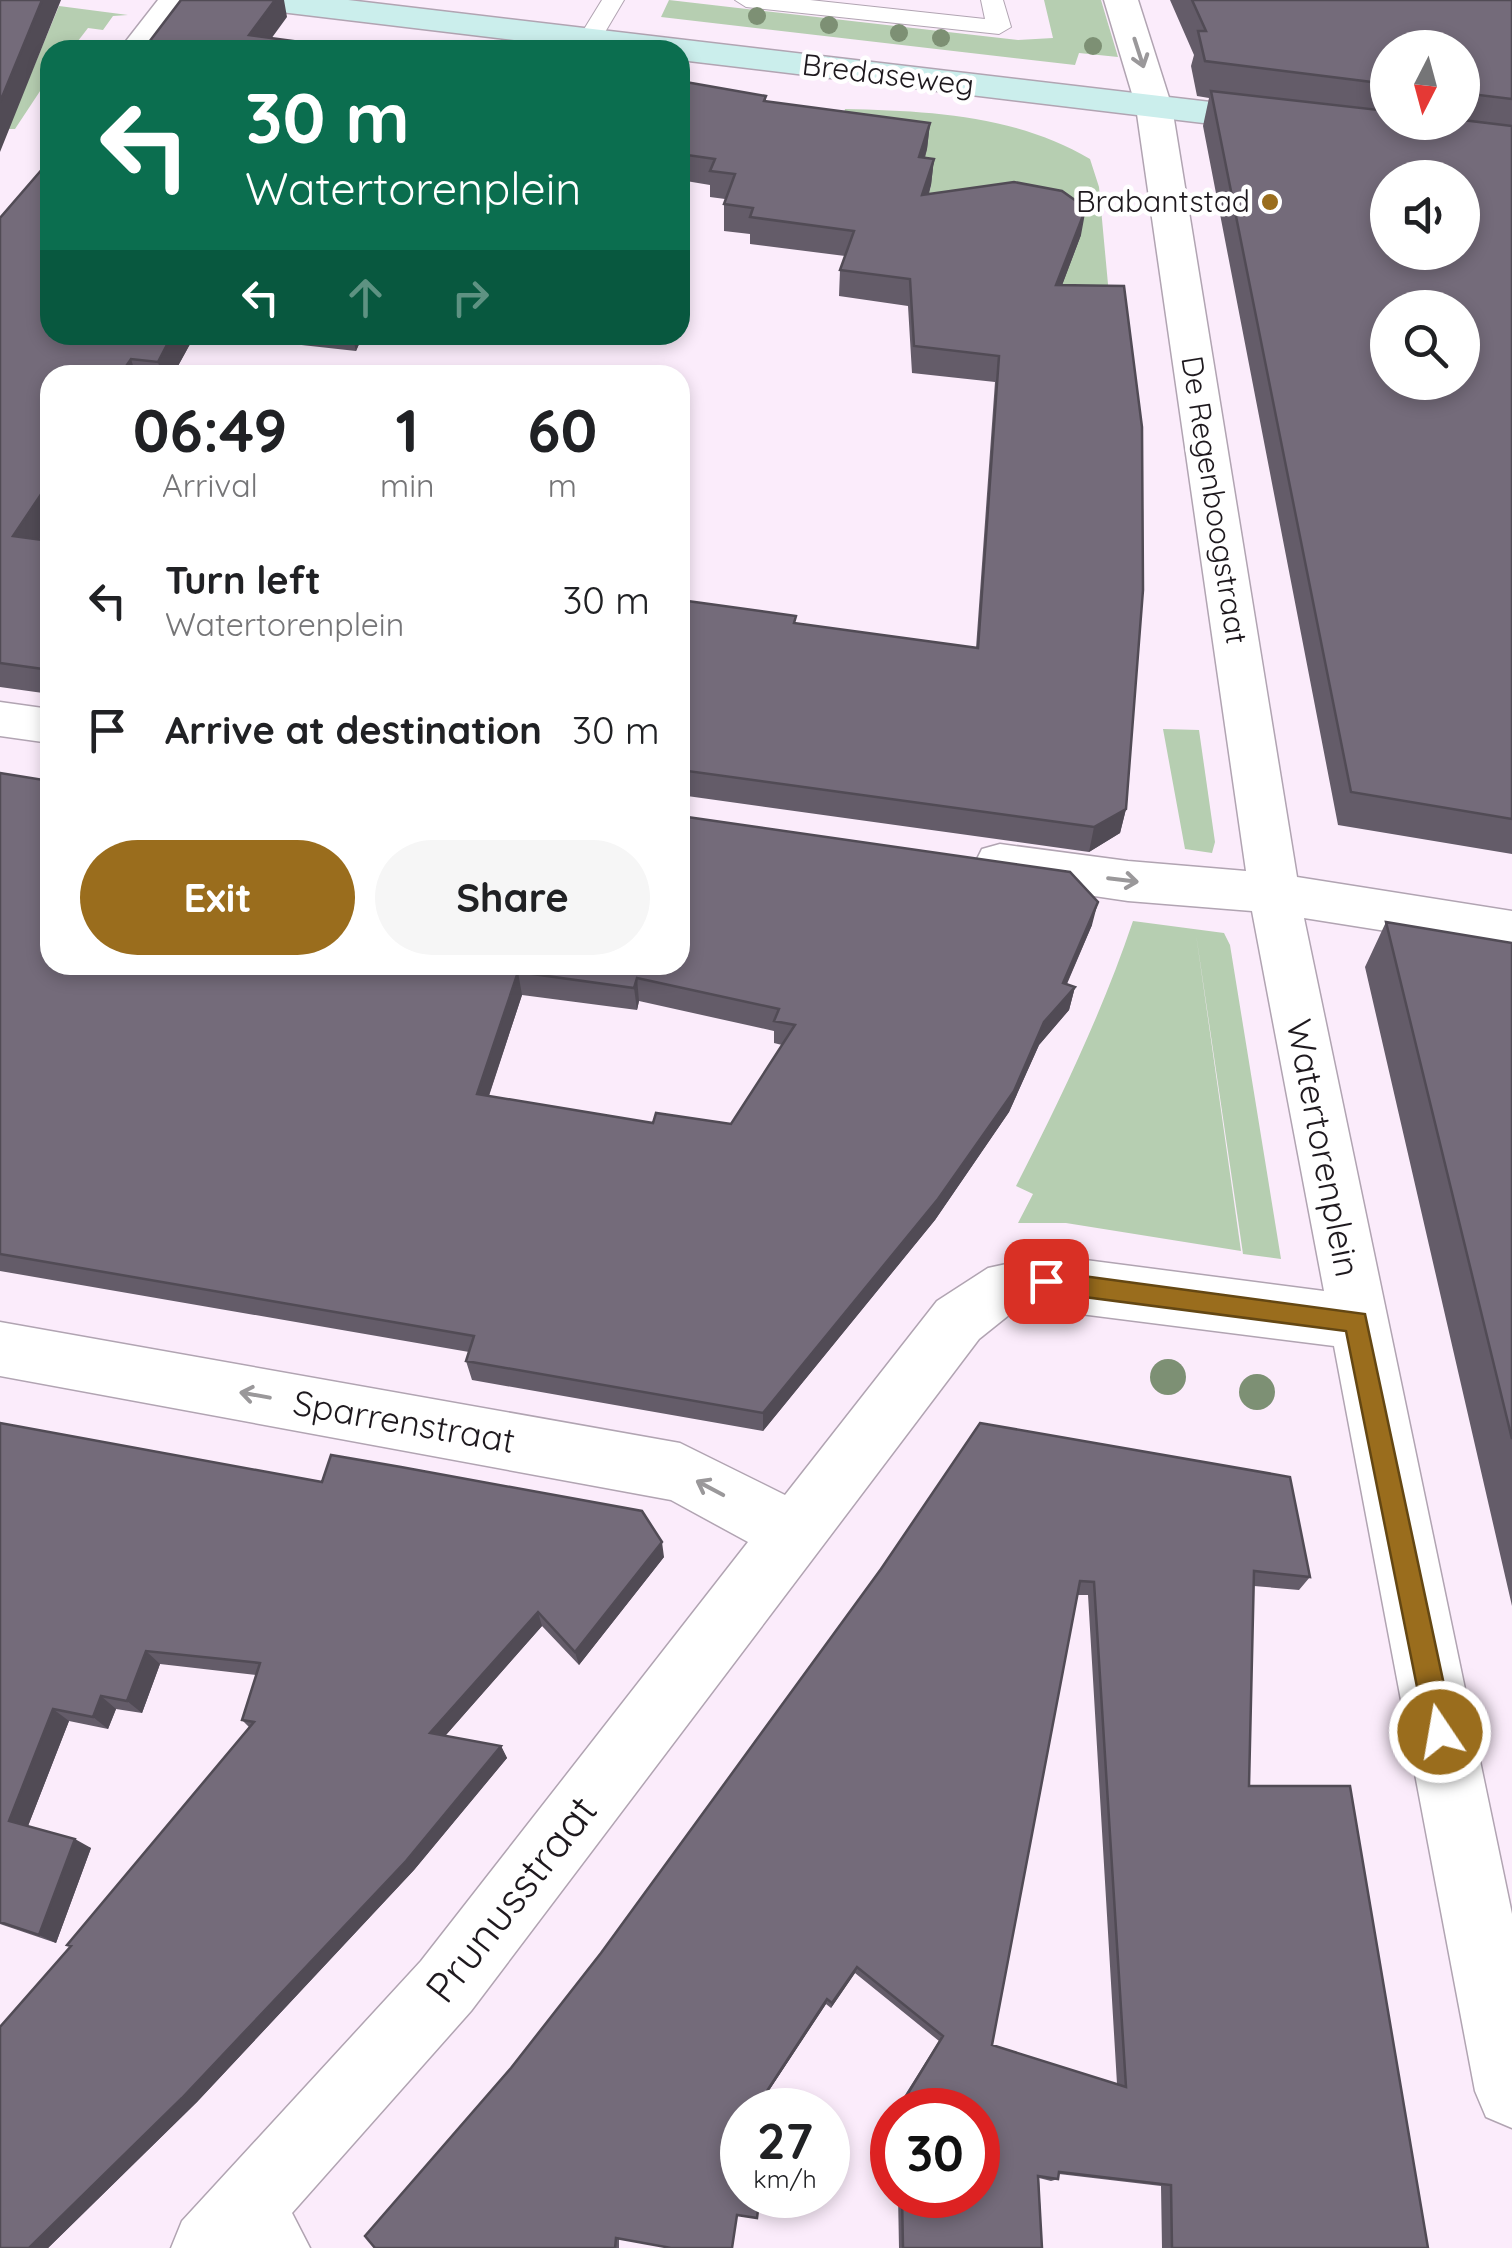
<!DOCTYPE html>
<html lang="en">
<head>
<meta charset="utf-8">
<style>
  body { margin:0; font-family:Quicksand,sans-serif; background:#f6f6f6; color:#202124; height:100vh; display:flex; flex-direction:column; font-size:38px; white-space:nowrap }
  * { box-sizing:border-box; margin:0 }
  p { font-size:32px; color:#757577 }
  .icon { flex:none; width:55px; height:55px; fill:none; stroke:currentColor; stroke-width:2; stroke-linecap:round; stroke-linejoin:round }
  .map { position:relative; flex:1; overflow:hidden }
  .side { position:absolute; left:40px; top:365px; width:650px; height:610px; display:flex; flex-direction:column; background:#fff; border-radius:30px; box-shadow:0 5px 15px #0003 }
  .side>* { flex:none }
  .hud { position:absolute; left:40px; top:40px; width:650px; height:305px; border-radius:30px; box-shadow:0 5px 15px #0003; background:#0b6e4f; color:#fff; overflow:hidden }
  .needle { width:65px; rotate:186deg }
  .fabs { position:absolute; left:1370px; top:30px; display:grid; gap:20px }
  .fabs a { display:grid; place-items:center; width:110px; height:110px; border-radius:50%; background:#fff; box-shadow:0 5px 15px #0003; font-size:50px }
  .speed { position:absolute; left:720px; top:2088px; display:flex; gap:20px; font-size:50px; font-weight:700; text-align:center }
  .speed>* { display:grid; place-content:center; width:130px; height:130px; border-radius:50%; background:#fff; box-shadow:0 5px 15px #0003; line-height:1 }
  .speed small { font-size:25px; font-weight:400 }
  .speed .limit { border:15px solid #d22; background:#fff; color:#111 }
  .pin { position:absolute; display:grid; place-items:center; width:85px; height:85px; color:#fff; margin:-42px; border-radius:20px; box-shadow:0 5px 15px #0006 }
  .me { position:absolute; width:110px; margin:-55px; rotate:348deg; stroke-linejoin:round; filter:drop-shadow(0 0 8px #0008) }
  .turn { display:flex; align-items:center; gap:35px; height:210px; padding:0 40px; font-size:45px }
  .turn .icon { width:130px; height:130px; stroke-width:2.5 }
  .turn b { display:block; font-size:70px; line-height:85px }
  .lanes { display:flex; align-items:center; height:95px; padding:0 40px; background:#0003; justify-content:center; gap:50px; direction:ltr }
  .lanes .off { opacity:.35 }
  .eta { display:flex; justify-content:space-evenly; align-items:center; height:170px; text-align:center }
  .eta b { font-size:60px; font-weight:800; line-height:70px }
  .button { display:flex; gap:20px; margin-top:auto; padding:20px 40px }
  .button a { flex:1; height:115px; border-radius:60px; background:#9a6d1d; color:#fff; font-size:40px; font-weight:800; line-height:115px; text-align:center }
  .button a+a { background:#f6f6f6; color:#202124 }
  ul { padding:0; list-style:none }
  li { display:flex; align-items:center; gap:30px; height:130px; padding:0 40px }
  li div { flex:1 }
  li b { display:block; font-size:38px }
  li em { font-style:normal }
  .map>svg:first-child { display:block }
  .green { fill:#b6ceb1 }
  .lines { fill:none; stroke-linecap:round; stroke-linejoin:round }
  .lane-casing { stroke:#b1a4b2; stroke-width:2 }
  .street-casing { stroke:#b1a4b2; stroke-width:3 }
  .secondary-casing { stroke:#b1a4b2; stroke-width:3 }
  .lane { fill:#fff; fill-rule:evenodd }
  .street { fill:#fff; fill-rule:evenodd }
  .secondary { fill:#cbeeec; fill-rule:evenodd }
  .tree { fill:#7d9074 }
  .wall { fill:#645c69; fill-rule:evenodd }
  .shaded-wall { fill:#514b55 }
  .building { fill:#746b7a; stroke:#514b55; stroke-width:2.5; fill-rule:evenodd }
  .oneway { stroke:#9a989a }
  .route { fill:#9a6d1d; stroke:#644713; stroke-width:2.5 }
  .poi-dot { fill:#9a6d1d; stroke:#fff; stroke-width:4 }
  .labels { text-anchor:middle; stroke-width:9; stroke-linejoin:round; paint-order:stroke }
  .far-street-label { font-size:30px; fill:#1e191e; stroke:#fff }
  .far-poi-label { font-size:30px; fill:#1e191e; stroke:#fff; text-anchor:end }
  .street-label { font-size:35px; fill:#1e191e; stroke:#fff }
  .near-street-label { font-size:42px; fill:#1e191e; stroke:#fff }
</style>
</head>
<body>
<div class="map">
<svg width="1512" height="2248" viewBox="0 0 1512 2248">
  <rect width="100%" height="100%" fill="#fbecfb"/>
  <path class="green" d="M669,0l349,40 35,-2 -9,-38h57l17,57 -39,-4 -4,12 -414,-48z
    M59,6l69,9 -15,1 -10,14 -15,-2 -17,22h-21v26l-35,53h-7z
    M845,109c84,2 171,6 245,50l9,28 10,108 -213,1 35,-110 -89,-64z
    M1163,729l36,1 16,112 -3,11 -27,-4z
    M1133,921l91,12 6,12 51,314 -38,-5 -47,-320 45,317 -175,-28h-48l15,-29 -17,-8c44,-86 86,-173 117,-265z"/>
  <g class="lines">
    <g class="lane-casing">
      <path id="lane" d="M602,0h22l-26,44h-16l-4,-5z
        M735,0h75l175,19 -4,-19h22l8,27 -12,7 -253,-27z"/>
    </g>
    <g class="street-casing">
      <path id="street" d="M158,0h34l-38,50h-35z
        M1104,0h34l34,107 125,770 215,34v40l-208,-33 208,996v214l-26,-11 -11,-26 -141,-745 -301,-38 -24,7 -30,24 -508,672 -179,202 18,35h-139l11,-27 239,-260 327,-419 -77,-42 -671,-124v-54l680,121 105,52 152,-194 51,-33 59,-13 277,36 -72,-380 -124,-10 -128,-19 -18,-5 -7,-14 7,-14 18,-5 128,17 118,10 -110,-764z
        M0,702l50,7v34l-50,-7z"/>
    </g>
    <g class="secondary-casing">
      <path id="secondary" d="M247,0h101l931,110 13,3 5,8 -5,8 -13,3 -599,-72v-10h-83l-333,-40 -12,-3z"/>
    </g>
    <use href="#lane" class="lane"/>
    <use href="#street" class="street"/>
    <use href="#secondary" class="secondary"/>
  </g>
  <g class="tree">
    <circle cx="757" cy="16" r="9"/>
    <circle cx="829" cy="25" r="9"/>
    <circle cx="899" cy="33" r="9"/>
    <circle cx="941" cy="38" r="9"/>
    <circle cx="1093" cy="46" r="9"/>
    <circle cx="1168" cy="1377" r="18"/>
    <circle cx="1257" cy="1392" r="18"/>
  </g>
  <path class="wall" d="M1170,0h342v854l-174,-29 -135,-699 6,-28 -12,-2 -6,-30 3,-11zM1388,48h74v74h-74z
    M680,81l86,15v5l164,22 -3,26 -2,9 9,1 -3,26 -2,9 152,41 -19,50 64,524 -6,24 -31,19 -409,-57v-195l116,23 180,25 19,-266 -83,-9 -4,-67 -69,-10 1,-26 5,-14 -95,-12v-10l-26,-3v-27l1,-5 -15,-2v-12l-30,-5z
    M0,218l195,117 -22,40h-123v148l-11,17 11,1v153l-50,-7z
    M210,335h153l-7,16z
    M0,773l50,8 1042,144 -25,59 8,3 -6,23 -30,35 -30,67 -74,108 -172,211 -291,-51 -6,-19 3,-9 -469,-81zM522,995l115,15 2,-9 135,30v12l8,2 -51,79 -78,-1 -164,-27z
    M1386,922l126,21v663l-147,-639z
    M0,1423l664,134 -85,108 -37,-39 -97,110 56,10 6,12 -93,112 -217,232 -149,146h-48l71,-302 178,-219 -7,-7 15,-45 -97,-11 -18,49 -26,-4 -8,20 -39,-8 -41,105 63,22 -35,95 -56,-19z
    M980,1423l330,154 -11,13 -45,-4 -5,200 179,462h-266l-1,-62 -102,-12 -1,5 -7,2 -12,-3 3,70h-143l-1,-53h80v-85h-75l-5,-4 41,-65 -84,-68 -24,35 -5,-4 -60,91 -29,121 -118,22v10h-244l136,-180 90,-115 280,-384zM1077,1595h11l29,489 -125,-39z"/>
  <path class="shaded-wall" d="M42,0h19l-61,152v-50z
    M275,0h9l3,17 -24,33 -14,-15z
    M930,123l-3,26 -11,34 3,-26z
    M934,159l-3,26 -11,36 2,-26z
    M1086,208l-5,27 -29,77 4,-27z
    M172,335h23l-22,40h-11l-4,-13z
    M352,335h11l-7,16z
    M131,359l5,16h-16z
    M50,481v42l-26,39 -11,-26z
    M1126,809l-6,24 -31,19 5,-25z
    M1098,902l-6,23 -35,81 6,-23z
    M518,972l4,23 -40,121 -5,-22z
    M637,978l2,23 -2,9 -3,-22z
    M1075,987l-6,23 -30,35 -30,67 -74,108 -172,211v-18l281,-391z
    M662,1542l2,15 -85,108 -4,-13z
    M538,1612l4,14 -104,118 -8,-11z
    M146,1651l14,13 -18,49 -15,-12z
    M101,1696l15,13 -8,20 -15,-12z
    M53,1709l16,12 -43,110 -17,-10z
    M501,1746l6,12 -93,112 -217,232 -149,146h-19z
    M75,1839l16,9 -35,95 -17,-8z
    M857,1967l-2,6 -24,35 1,-5z
    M827,1999l-1,5 -62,94 1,-4z"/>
  <path class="building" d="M0,0h42l-42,102z
    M181,0h94l-26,35 111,15h-217z
    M1192,0h320v99l-50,-6v-45h-74v36l-183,-23 -7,-30h8z
    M680,81l86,15 -2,5 166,22 -11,34 15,2 -12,36 92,-13 48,9 24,17 -30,77 68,1 18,141 1,163 -17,219 -32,18 -414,-57v-170l116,16 -2,7 184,25 21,-292 -85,-10 -4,-67 -70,-9 14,-39 -104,-14 3,-9 -29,-4 11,-30 -25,-3 5,-12 -35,-5z
    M1211,91l177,20v11h74v-2l50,6v693l-161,-27zM1388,178h74v74h-74zM1388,308h74v74h-74z
    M50,160v175h122l-14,27 -27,-3 -11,16h-70v106l-37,55 37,5v129l-50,-7v-445z
    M0,773l50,8v184h630v-149l390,56 28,30 -35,81 12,4 -31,35 -30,69 -76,108 -175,214 -297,-52 8,-25 -474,-82zM518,972l116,16 3,-10 142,31 -5,12 21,4 -64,99 -75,-11 -3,10 -176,-29z
    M1386,922l126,21v496z
    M0,1423l322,59 9,-27 70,12 241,44 20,31 -87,110 -37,-40 -108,121 71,13 -95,115 -224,237 -153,150h-29v-221l71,-81 -4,-1 187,-223 -12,-2 18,-57 -114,-12 -19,50 -26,-5 -8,21 -40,-8 -44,112 66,18 -36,96 -39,-13z
    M980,1423l310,54 20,100 -56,-6 -5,215h101l78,462h-256l-1,-63 -112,-13 -1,7 -20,-3 4,72h-139l-1,-53h76v-85h-68l-8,-7 41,-67 -86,-69 -25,36 -5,-4 -62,95 5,4v12h-28v85h18l-3,23 -20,-3 -5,33h-61l-55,-10 -1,10h-240l-10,-12 146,-168 90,-115 280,-384zM1080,1581l14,1 32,505 -134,-42z"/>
  <defs><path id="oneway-shaft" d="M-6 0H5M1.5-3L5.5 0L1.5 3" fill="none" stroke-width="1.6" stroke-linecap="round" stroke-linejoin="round" transform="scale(2.5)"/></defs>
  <g class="oneway">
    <use href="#oneway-shaft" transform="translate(1139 53) rotate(72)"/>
    <use href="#oneway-shaft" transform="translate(1123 880) rotate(7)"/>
    <use href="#oneway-shaft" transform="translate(255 1395) rotate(-170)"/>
    <use href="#oneway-shaft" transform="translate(710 1488) rotate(-152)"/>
  </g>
  <path class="route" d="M1046,1271l319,43 89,418 -4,10 -10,4 -10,-4 -4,-10 -80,-401 -300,-39 -12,-11z"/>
  <circle class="poi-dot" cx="1270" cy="202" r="10"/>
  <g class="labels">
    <g class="far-street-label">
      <text transform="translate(888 75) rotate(7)" y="10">Bredaseweg</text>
      <text transform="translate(1214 500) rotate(81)" y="10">De Regenboogstraat</text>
    </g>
    <g class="far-poi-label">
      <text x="1250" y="212">Brabantstad</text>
    </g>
    <g class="street-label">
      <text transform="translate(1323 1148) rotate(79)" y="12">Watertorenplein</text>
      <text transform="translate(404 1422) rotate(10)" y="12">Sparrenstraat</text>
    </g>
    <g class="near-street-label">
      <text transform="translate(511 1899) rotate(-52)" y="15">Prunusstraat</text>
    </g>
  </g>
</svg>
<div class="fabs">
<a><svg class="needle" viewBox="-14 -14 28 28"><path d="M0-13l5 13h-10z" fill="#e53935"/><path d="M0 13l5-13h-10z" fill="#757577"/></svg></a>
<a><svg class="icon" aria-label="sound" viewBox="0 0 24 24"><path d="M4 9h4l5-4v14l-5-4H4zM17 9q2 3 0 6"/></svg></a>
<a><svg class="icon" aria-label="search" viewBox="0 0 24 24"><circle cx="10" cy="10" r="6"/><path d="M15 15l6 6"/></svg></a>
</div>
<div class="speed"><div>27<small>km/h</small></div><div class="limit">30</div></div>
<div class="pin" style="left:1046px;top:1281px;background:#d93025"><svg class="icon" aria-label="arrive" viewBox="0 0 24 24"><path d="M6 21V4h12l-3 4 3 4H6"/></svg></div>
<svg class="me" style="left:1440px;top:1732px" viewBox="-20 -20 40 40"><circle r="17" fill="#9a6d1d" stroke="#fff" stroke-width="3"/><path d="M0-11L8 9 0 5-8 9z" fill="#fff"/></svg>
<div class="hud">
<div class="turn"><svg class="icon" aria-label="left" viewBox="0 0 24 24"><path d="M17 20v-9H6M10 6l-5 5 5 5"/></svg><div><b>30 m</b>Watertorenplein</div></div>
<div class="lanes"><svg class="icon" aria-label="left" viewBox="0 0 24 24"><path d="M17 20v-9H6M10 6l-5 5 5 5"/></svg><svg class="icon off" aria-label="ahead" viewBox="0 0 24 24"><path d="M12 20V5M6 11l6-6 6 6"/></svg><svg class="icon off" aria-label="right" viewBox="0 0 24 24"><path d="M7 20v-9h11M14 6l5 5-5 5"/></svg></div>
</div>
<section class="side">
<div class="eta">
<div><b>06:49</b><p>Arrival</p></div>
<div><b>1</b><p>min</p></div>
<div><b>60</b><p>m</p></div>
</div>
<ul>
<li><svg class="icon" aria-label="left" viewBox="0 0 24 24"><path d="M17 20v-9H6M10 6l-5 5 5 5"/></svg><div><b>Turn left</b><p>Watertorenplein</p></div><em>30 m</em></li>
<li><svg class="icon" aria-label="arrive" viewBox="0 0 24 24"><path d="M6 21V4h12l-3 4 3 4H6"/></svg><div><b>Arrive at destination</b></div><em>30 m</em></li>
</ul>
<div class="button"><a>Exit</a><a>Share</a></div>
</section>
</div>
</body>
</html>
